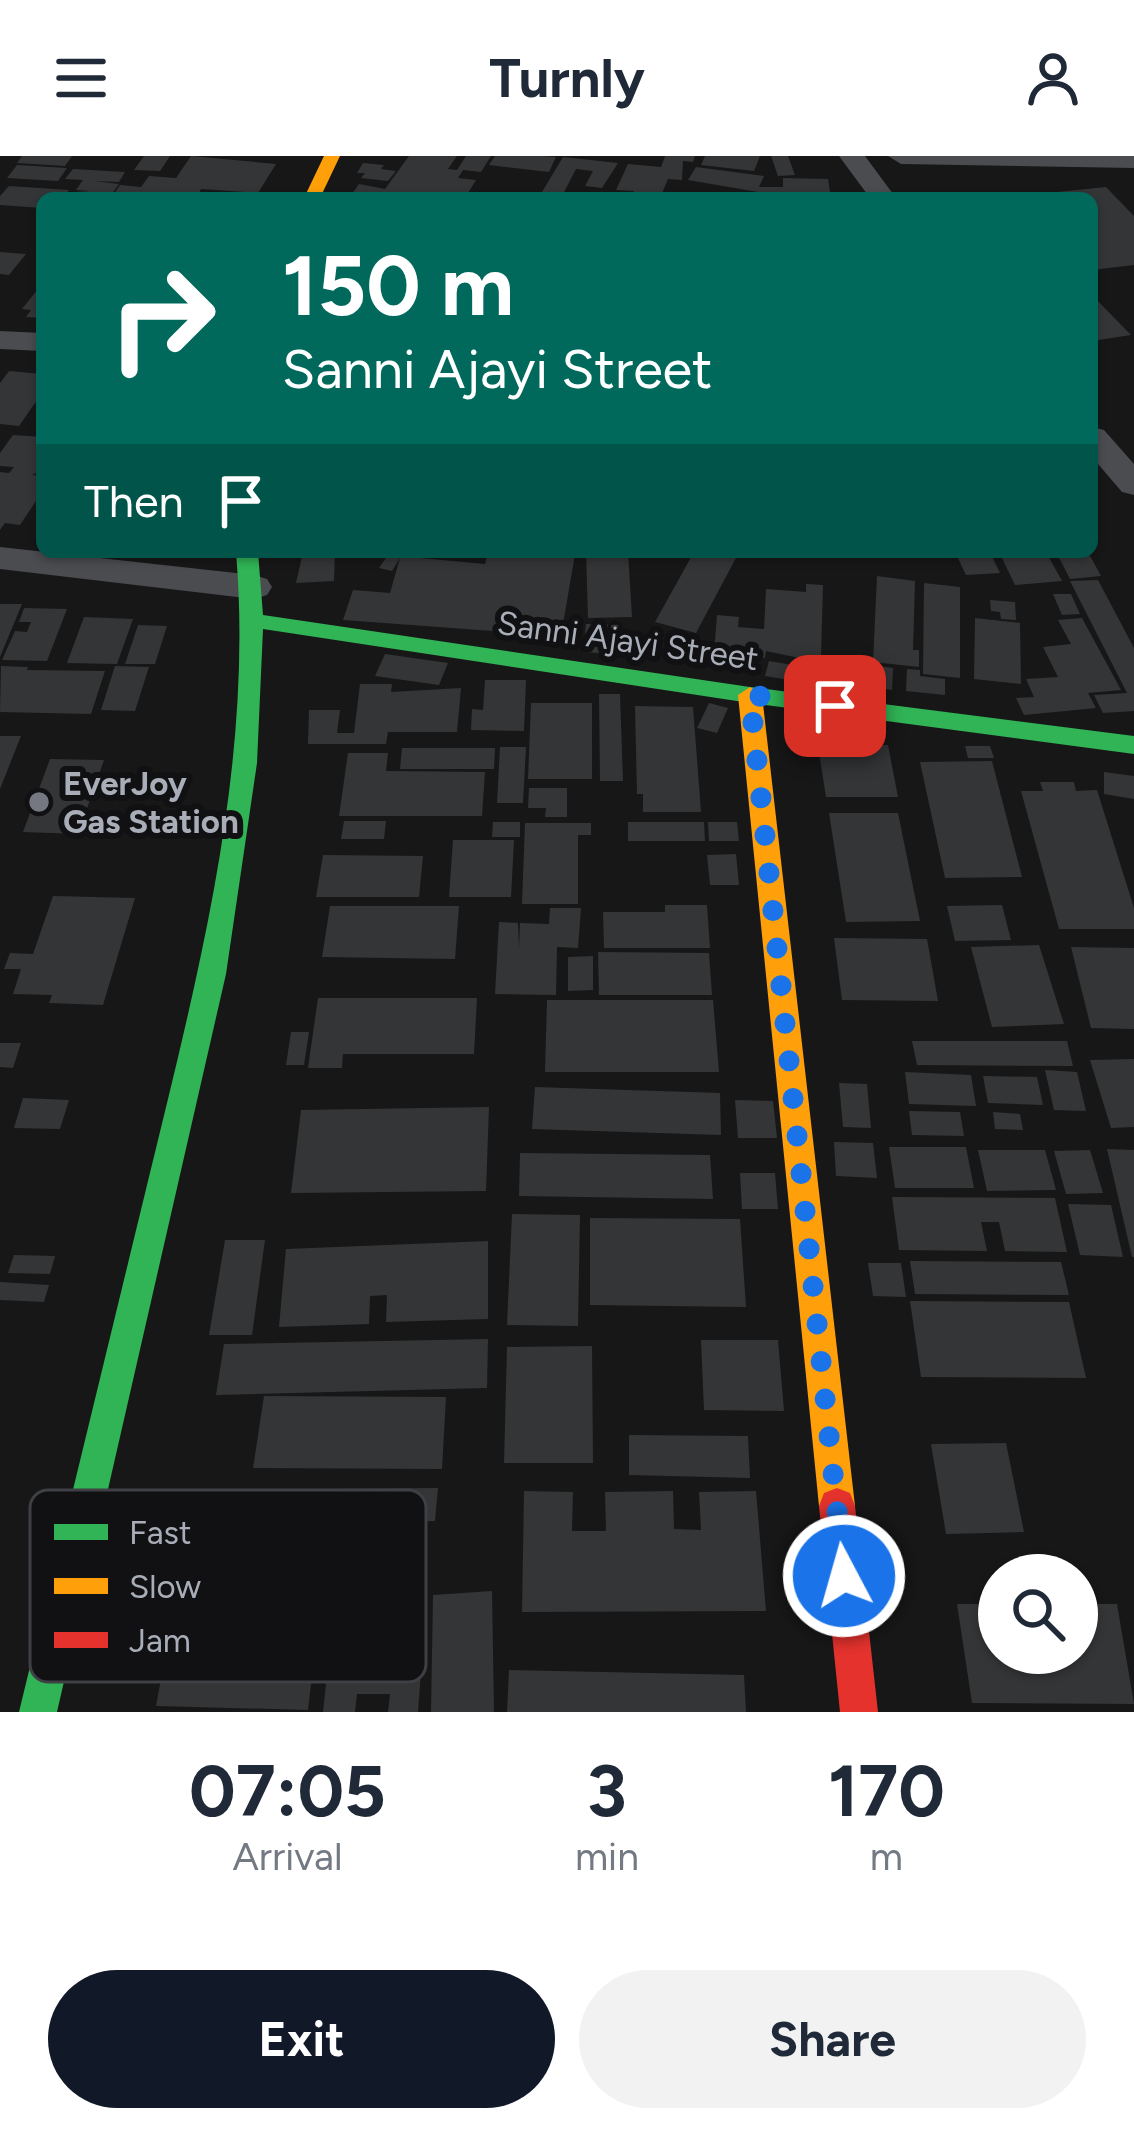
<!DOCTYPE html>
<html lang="en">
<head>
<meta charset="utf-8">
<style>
  body { margin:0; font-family:Figtree,sans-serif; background:#f2f2f3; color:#1f2937; height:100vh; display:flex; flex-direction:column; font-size:45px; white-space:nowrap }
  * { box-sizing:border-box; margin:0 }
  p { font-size:39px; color:#747a83 }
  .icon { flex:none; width:66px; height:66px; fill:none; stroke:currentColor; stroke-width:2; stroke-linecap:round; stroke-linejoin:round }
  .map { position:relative; height:1556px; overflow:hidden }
  .sheet { display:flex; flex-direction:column; background:#fff; flex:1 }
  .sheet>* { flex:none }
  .hud { position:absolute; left:36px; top:36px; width:1062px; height:366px; border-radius:18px; box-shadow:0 3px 9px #0004; background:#00695c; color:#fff; overflow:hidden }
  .controls { position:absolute; left:978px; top:1398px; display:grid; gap:24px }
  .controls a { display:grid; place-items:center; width:120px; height:120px; border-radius:50%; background:#fff; box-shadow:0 3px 9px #0004; font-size:60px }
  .pin { position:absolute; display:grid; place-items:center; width:102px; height:102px; color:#fff; margin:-51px; border-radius:24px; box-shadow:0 6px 18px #0006 }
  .me { position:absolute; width:132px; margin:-66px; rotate:354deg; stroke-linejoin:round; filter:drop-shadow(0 0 9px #0008) }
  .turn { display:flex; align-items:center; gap:42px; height:252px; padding:0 48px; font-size:54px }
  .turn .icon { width:156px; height:156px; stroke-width:2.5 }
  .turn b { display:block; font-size:84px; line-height:102px }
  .then { display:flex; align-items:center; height:114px; padding:0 48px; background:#0003; gap:24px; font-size:45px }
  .eta { display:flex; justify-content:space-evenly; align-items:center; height:204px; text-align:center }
  .eta b { font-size:72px; font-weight:700; line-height:84px }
  .action { display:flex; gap:24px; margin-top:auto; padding:24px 48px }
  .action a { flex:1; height:138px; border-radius:72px; background:#111827; color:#fff; font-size:48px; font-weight:700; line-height:138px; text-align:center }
  .action a+a { background:#f2f2f3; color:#1f2937 }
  header { display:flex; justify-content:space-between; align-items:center; height:156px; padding:0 48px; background:#fff; font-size:54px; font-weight:700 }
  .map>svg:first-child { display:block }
  .building { fill:#343537 }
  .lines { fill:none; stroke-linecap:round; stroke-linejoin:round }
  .street { fill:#4b4c50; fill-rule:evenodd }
  .fast { fill:#30b455; fill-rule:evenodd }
  .slow { fill:#ff9f0a; fill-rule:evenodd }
  .jam { fill:#e5322d; fill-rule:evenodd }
  .route { stroke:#1a73e8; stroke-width:21; stroke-dasharray:0 37.8 }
  .poi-dot { fill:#757880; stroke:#111113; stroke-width:4.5 }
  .labels { text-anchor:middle; stroke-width:12; stroke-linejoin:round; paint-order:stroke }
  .street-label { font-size:33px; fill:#a8adb8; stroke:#111113 }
  .poi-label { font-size:33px; font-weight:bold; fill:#a8adb8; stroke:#111113; text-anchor:start }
  .key { fill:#111113; stroke:#3e4045; stroke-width:3 }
  .key-label { font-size:33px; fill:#a8adb8 }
</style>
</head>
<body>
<header><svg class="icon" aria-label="menu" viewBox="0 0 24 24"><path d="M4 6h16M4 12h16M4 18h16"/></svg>Turnly<svg class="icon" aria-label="person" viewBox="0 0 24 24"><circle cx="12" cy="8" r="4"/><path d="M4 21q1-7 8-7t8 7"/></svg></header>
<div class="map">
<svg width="1134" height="1556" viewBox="0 0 1134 1556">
  <rect width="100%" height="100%" fill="#171717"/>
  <path class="building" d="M22,0h50l-7,10 -48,-3z
    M144,0h26l-10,15 -26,-1z
    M191,0l85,8 -18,29 -57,-4 -4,8 -65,-4 -4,5h-17l9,-13 21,2 8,-11 27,2z
    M409,0h48l-9,13 9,1 9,-14h25l-10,16 -18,-2 -5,8 18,2 -11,18 -30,-4 -3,4h-83l10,-14 26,5z
    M495,0h48l13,1 -7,15 -60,-7z
    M665,0h30l-2,6 -10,-1 -1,19 -14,-1 -8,19h-29l3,-7 -18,-1 12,-26 33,3z
    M705,0h55l-6,15 -53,-6z
    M771,0h17l7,19 -17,1z
    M563,1l55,6 -16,25 -17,-2 8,-15 -17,-2 -15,29 -22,-1z
    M363,7l21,2 -3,4 15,2 -8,10 -27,-3 4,-5h-8z
    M17,9l50,3 -9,13 -51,-3z
    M696,11l68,9 -5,11h24v-9l45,1 3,19h-73v-6l-70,-12z
    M73,13l52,3 -6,10 -25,-1 25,3 -10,14h-40l5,-6 16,-1 -14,-1 7,-10 -18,-1z
    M9,30l60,4 -6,8h-21v10l-42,-3v-9z
    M1106,31l28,29v49l-42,5v-72l-64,-3z
    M0,96l26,2 -17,21 -9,-1z
    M42,128v34l-16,-1 5,-7 -9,-1z
    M1092,139l39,40 -39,6z
    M9,215l33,3v19l-23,33 -19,-2v-41z
    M13,279l29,2v33l-10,5 10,1v16l-22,33 -15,-2 -5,7v-58l9,1 5,-6 -14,-1v-13z
    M303,396h32l-1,29 -38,2z
    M488,396l87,2 -14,82 -218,-16 10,-30 37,3 10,-35 -8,13 -13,-3 9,-13 97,9z
    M586,396h42l4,65 -44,1z
    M694,396l43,4 -41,77 -41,-11z
    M955,396h35l10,21 -34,2z
    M999,396h47l16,29 -47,4z
    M1056,396h32l13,24 -31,3z
    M877,420l38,5 -2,69h6v17l-46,-5z
    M1098,424l36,68v63l-31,2 -9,-18 33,-2 -57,-112z
    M924,427l36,4v91l-37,-4z
    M806,428l17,1 -2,70h-9l1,6 -47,-10 -1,7 -51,-4 3,-39 22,2 -1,10 26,2 2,-40 40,3z
    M1053,438h18l9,20 -18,1z
    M990,444l25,2 1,18 -15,-1 -1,-7 -9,-1z
    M0,448h22l-22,53z
    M24,452l43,1 -20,52 -45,-1 13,-29 12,1 4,-10h-12z
    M84,461l49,2 -16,45 -50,-1z
    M975,462l45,5 1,61 -47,-5z
    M1082,462l39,72 -33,3 8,15 -72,7 -8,-17 18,-1 -8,-18 32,-2 -15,-30 28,-3 -13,-24z
    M586,468l32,1 -2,29 -33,-2z
    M138,469l29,1 -12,38h-30z
    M385,498l63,9 -9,22 -64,-9z
    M769,505l54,9 -4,15 -54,-9z
    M872,509l21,3 -1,22 -21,-3z
    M1,510l27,1 -1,3 78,1 -14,43 -91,-2z
    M115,510l34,1 -14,44 -34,-1z
    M907,513l13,1v6l25,3v16l-39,-4z
    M485,524h41l-2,51 -53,-1 1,-21 11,1z
    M360,528h32l-1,8 70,-4 -4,44h-69l-2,12h-78l1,-34h31l-3,23h17z
    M599,538h21l3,87h-23z
    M531,547h61v76h-64z
    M709,547l19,5 -11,25 -20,-5z
    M635,550l58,1 8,105h-58v-18h-6z
    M0,580h21l-21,53z
    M888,589l10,52h-72l-8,-51z
    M965,590h25l4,12h-26z
    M500,591h26l-3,56h-26z
    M402,592h93l-1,21h-94z
    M348,597h40l-2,18 99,1 -3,44h-143z
    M50,603l54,1 -26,74 -55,-2z
    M992,605l30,116 -77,1 -25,-116z
    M1104,616l30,4v23l-30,-5z
    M1040,626h34l2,9 21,-1 37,118v21h-75l-38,-138h22z
    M529,632h38v29h-22l1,-9h-18z
    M829,657h69l22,108 -74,1z
    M344,665h42l-2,18h-43z
    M493,666h27v15h-28z
    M628,666h76l1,19h-77z
    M708,666h29l2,19h-30z
    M525,667h66v12h-13v69h-56z
    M453,684h61l-3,57h-62z
    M736,698l3,31h-29l-3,-30z
    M323,699l100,1 -4,41h-103z
    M53,740l82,2 -32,107 -54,-2 3,-8 -39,-1 8,-25h-17l6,-16 23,1z
    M665,749h42l3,43h-106l-1,-36h62z
    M1002,749l9,35 -56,1 -8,-35z
    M330,750h129l-4,53 -133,-2z
    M550,752h31l-3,40 -21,-1 -1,48 -61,-1 4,-72 19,1 1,25 1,-25 29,1z
    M834,782l93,1 11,62 -96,-1z
    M1039,789l25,79 -72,3 -21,-80z
    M1071,791l63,1v81l-43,-1z
    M598,796l111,1 3,42h-113z
    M593,800v34l-25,1v-34z
    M318,842h159l-3,56h-131l-1,14h-34z
    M547,844h166l6,72h-174z
    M291,876h18l-5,33h-18z
    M912,885h155l6,25 -156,-1z
    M0,887h21l-8,25 -13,-1z
    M1134,903v68l-23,1 -21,-68z
    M1045,914l32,2 9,39 -32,-1z
    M905,916l66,3 5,31 -67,-2z
    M983,920l54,1 6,28 -55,-2z
    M839,927l28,1 4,44 -28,-1z
    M535,931l185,6 1,42 -189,-6z
    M23,942l46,2 -9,29 -46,-1z
    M735,944l38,1 4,37h-39z
    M489,951l-3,84 -195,2 10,-83z
    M909,955l51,1 4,24 -52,-1z
    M993,956l27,2 3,16 -28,-1z
    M834,986l39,1 4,35 -41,-2z
    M889,991h77l8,41h-79z
    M1107,993l27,1v107h-2z
    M978,994h67l11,40 -69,1z
    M1090,994l13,43 -37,1 -12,-43z
    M520,997l190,2 3,44 -194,-3z
    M740,1017h35l3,36h-36z
    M892,1041l163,1 12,54 -62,-1 -6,-29h-18l6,29 -88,-1z
    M1068,1048l43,1 12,52 -43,-2z
    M512,1058l68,1 -2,111 -71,-1z
    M590,1062l150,1 6,88 -156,-2z
    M225,1084h40l-13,95h-43z
    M488,1085v78l-102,3 1,-27 -17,1 -1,28 -90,3 7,-78z
    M14,1099l41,1 -5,18 -42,-1z
    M910,1105l151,1 8,33 -154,-1z
    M868,1107h33l5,34 -33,-1z
    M0,1126l49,3 -5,17 -44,-2z
    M910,1145l159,1 17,76 -165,-1z
    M488,1183l-1,49 -271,7 8,-51z
    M701,1184h77l6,71 -80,-1z
    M592,1190l1,117h-89l3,-116z
    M264,1240l182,1 -4,72 -189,-1z
    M629,1279l119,1 2,42 -121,-3z
    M1006,1287l18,89 -78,2 -15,-90z
    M438,1332l-3,33 -112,1 4,-33z
    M524,1335l49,1 -1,39h34l-1,-39 68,-1 1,38 27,1 -2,-38 57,-1 10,120 -244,1z
    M492,1435l2,121h-63l2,-117z
    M957,1448h42v49h78v-49h40l17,100 -162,-1z
    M357,1487l-3,22h28l2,-21h39l-5,68h-30l2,-18h-33l-2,18h-32l7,-68z
    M167,1491l148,3 -7,60 -152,-4z
    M509,1514l235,5 2,37h-239z"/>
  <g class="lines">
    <path class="street" d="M839,0h26l31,42h-26z
      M888,0h246v12l-233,-4z
      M0,175l42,2v18l-42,-2z
      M1092,271l12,3 30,34v31l-12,-3 -30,-35z
      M0,391l254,28 13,4 5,8 -5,8 -13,4 -254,-30z"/>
    <path class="fast" d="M236,396h22l5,63 487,72 384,49v18l-384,-51 -487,-74 -6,134 -31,211 -169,738h-38c43,-177 86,-354 129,-531 50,-206 106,-416 88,-629z"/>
    <path class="slow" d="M324,0h16l-20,42h-16z
      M750,531l12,8 93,811 -5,13 -13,5 -13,-5 -5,-13 -81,-811z"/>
    <path class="jam" d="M837,1332l13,5 5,13 23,206h-38l-21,-206 5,-13z"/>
  </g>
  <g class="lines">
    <path class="route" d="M835,550l-85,-11 94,881"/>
  </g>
  <circle class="poi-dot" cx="39" cy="646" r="12"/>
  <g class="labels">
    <g class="street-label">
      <text transform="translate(628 484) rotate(8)" y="12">Sanni Ajayi Street</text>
    </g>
    <g class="poi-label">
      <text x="63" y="639">EverJoy<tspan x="63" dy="38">Gas Station</tspan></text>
    </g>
  </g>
  <rect x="30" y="1334" width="396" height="192" rx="18" class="key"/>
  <rect x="54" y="1368" width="54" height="16" fill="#30b455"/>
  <rect x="54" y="1422" width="54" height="16" fill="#ff9f0a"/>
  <rect x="54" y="1476" width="54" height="16" fill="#e5322d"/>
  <g class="key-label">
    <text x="129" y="1388">Fast</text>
    <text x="129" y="1442">Slow</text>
    <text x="129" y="1496">Jam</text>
  </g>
</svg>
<div class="controls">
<a><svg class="icon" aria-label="search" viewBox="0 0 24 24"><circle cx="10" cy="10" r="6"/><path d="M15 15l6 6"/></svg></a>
</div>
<div class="pin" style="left:835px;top:550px;background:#d93025"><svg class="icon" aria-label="arrive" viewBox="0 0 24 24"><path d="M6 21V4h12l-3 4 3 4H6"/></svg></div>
<svg class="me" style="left:844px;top:1420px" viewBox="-20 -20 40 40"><circle r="17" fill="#1a73e8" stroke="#fff" stroke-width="3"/><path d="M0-11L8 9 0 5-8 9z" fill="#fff"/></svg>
<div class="hud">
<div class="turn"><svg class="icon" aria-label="right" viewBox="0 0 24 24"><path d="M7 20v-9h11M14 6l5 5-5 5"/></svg><div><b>150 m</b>Sanni Ajayi Street</div></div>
<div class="then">Then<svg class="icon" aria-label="arrive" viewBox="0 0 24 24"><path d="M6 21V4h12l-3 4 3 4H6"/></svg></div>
</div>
</div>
<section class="sheet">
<div class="eta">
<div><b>07:05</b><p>Arrival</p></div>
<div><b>3</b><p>min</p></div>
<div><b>170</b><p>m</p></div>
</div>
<div class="action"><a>Exit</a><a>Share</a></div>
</section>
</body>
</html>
